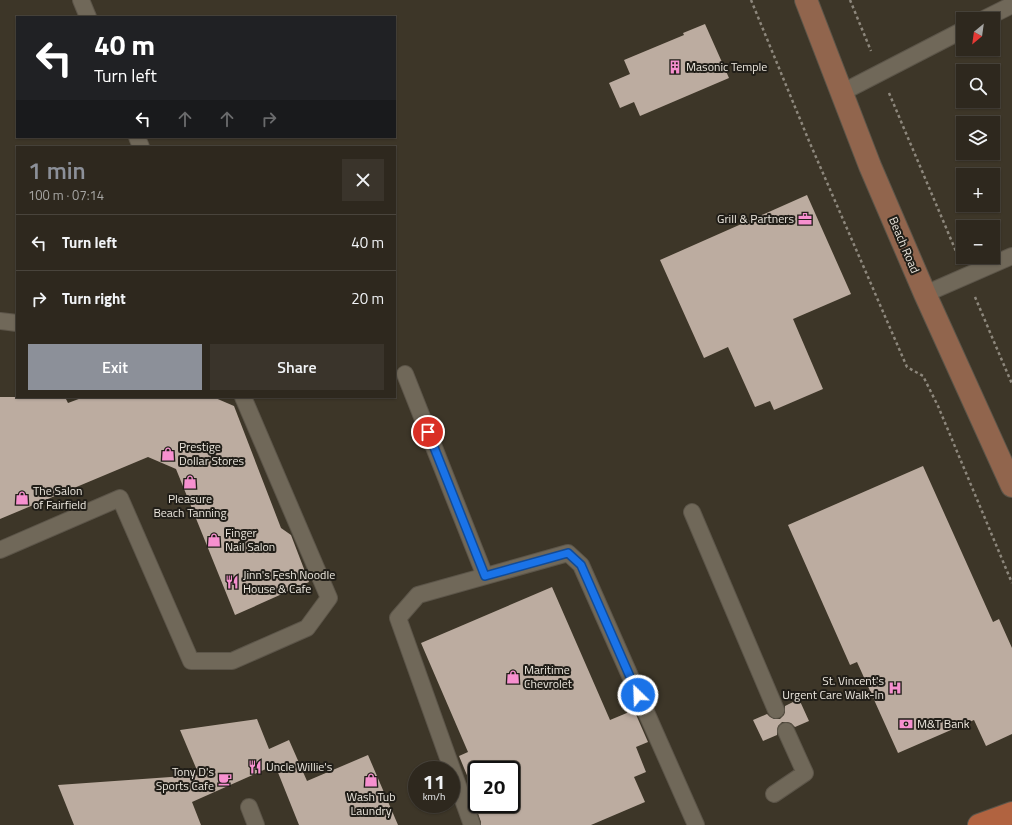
<!DOCTYPE html>
<html lang="en">
<head>
<meta charset="utf-8">
<style>
  body { margin:0; font-family:"Titillium Web",sans-serif; background:#3a342b; color:#f1f3f6; height:100vh; display:flex; flex-direction:column; font-size:15px; white-space:nowrap }
  * { box-sizing:border-box; margin:0 }
  p { font-size:13px; color:#a7a6a4 }
  .icon { flex:none; width:22px; height:22px; fill:none; stroke:currentColor; stroke-width:2; stroke-linecap:round; stroke-linejoin:round }
  .map { position:relative; flex:1; overflow:hidden }
  .drawer { position:absolute; left:16px; top:146px; width:380px; height:252px; display:flex; flex-direction:column; background:#2e281e; border-radius:0px; box-shadow:0 1px 3px #0004,0 0 0 1px #49443c }
  .drawer>* { flex:none }
  .hud { position:absolute; left:16px; top:16px; width:380px; height:122px; border-radius:0px; box-shadow:0 1px 3px #0004,0 0 0 1px #49443c; background:#202124; color:#fff; overflow:hidden }
  .needle { width:26px; rotate:209deg }
  .tools { position:absolute; left:956px; top:12px; display:grid; gap:8px }
  .tools a { display:grid; place-items:center; width:44px; height:44px; border-radius:0px; background:#2e281e; box-shadow:0 1px 3px #0004,0 0 0 1px #49443c; font-size:20px }
  .speed { position:absolute; left:408px; top:761px; display:flex; gap:8px; font-size:20px; font-weight:700; text-align:center }
  .speed>* { display:grid; place-content:center; width:52px; height:52px; border-radius:50%; background:#2e281e; box-shadow:0 1px 3px #0004,0 0 0 1px #49443c; line-height:1 }
  .speed small { font-size:10px; font-weight:400 }
  .speed .limit { border:2px solid #111; border-radius:6px; background:#fff; color:#111 }
  .pin { position:absolute; display:grid; place-items:center; width:34px; height:34px; color:#fff; margin:-17px; border:2px solid #fff; border-radius:50%; box-shadow:0 1px 4px #0007 }
  .me { position:absolute; width:44px; margin:-22px; rotate:336deg; stroke-linejoin:round; filter:drop-shadow(0 0 3px #0008) }
  .turn { display:flex; align-items:center; gap:14px; height:84px; padding:0 12px; font-size:18px }
  .turn .icon { width:52px; height:52px; stroke-width:2.5 }
  .turn b { display:block; font-size:28px; line-height:34px }
  .lanes { display:flex; align-items:center; height:38px; padding:0 12px; background:#0003; justify-content:center; gap:20px; direction:ltr }
  .lanes .off { opacity:.35 }
  .round { display:grid; place-items:center; flex:none; width:42px; height:42px; border-radius:0px; background:#3a342b }
  .overview { display:flex; align-items:center; justify-content:space-between; height:68px; padding:0 12px }
  h1 { font-size:24px; font-weight:600; line-height:30px; color:#8c9099 }
  .action { display:flex; gap:8px; margin-top:auto; padding:8px 12px }
  .action a { flex:1; height:46px; border-radius:0px; background:#8c9099; color:#fff; font-size:16px; font-weight:600; line-height:46px; text-align:center }
  .action a+a { background:#3a342b; color:#f1f3f6 }
  ul { padding:0; list-style:none }
  li { display:flex; align-items:center; gap:12px; height:56px; padding:0 12px; border-top:1px solid #49443c }
  li div { flex:1 }
  li b { display:block; font-size:15px }
  li em { font-style:normal }
  .map>svg:first-child { display:block }
  .building { fill:#bcaca0; fill-rule:evenodd }
  .lines { fill:none; stroke-linecap:round; stroke-linejoin:round }
  .lane-casing { stroke:#5c5549; stroke-width:18 }
  .secondary-casing { stroke:#5c5549; stroke-width:24 }
  .primary-casing { stroke:#5c5549; stroke-width:24 }
  .path { stroke:#8d877c; stroke-width:2.5; stroke-dasharray:3 3; stroke-linecap:butt }
  .lane { stroke:#706859; stroke-width:16 }
  .secondary { stroke:#91654d; stroke-width:22 }
  .primary { stroke:#b16340; stroke-width:22 }
  .route-casing { stroke:#114b97; stroke-width:10 }
  .route { stroke:#1a73e8; stroke-width:7 }
  .labels { text-anchor:middle; stroke-width:4; stroke-linejoin:round; paint-order:stroke }
  .poi-label { font-size:12px; fill:#ebe6dd; stroke:#211e18; text-anchor:start }
  .street-label { font-size:12px; fill:#ebe6dd; stroke:#211e18 }
</style>
</head>
<body>
<div class="map">
<svg width="1012" height="825" viewBox="0 0 1012 825">
  <rect width="100%" height="100%" fill="#3d3628"/>
  <path class="building" d="M705,24l24,54 -89,38 -6,-14 -14,6 -11,-25 21,-9 -6,-14 60,-25 -1,-2z
    M807,195l44,99 -58,25 30,70 -49,21 -4,-9 -15,6 -27,-60 -24,11 -44,-98z
    M0,397h65l3,6 16,-6h129l21,9 47,122 10,7 18,47 -74,33 -59,-146 -28,-12 -148,62z
    M923,466l70,156 6,-3 13,29v86l-26,12 -12,-26 -76,33 -41,-91 -7,3 -62,-140z
    M552,587l58,133 24,-10 14,32 -12,5 10,25 -12,5 11,25 -54,23h-110v-3l-10,-29 3,-1 -15,-36 9,-4 -47,-109zM477,770h34v34h-34z
    M799,699l10,22 -14,6 -4,-4 -4,-1h-5l-4,4 -1,4v5l-14,6 -10,-21 14,-6 3,3 4,2h6l4,-4 1,-3v-6z
    M257,719l12,30 20,-9 18,41 61,-26 30,70h-99l-24,-60 -83,37 9,23h-127l-16,-40 141,-10 -19,-45z"/>
  <g class="lines">
    <g class="lane-casing">
      <path id="lane" d="M81,0l7,17
        M984,19l28,-14
        M841,93l122,-63
        M137,137l4,10
        M925,294l87,-38
        M0,321l17,2
        M405,374l80,202
        M692,512l84,198
        M0,550l120,-52 34,78 37,85h41l75,-33 22,-30 -86,-201
        M774,794l31,-21 -19,-42
        M249,807l7,18
        M472,825l-74,-207 20,-23 150,-42 13,12 115,260"/>
    </g>
    <g class="secondary-casing">
      <path id="secondary" d="M806,0l64,166 55,128 87,192"/>
    </g>
    <g class="primary-casing">
      <path id="primary" d="M979,825l33,-12"/>
    </g>
    <path class="path" d="M751,0l58,141 98,226 16,9 15,30 74,177
      M850,0l21,51
      M889,93l69,163
      M975,297l37,87"/>
    <use href="#lane" class="lane"/>
    <use href="#secondary" class="secondary"/>
    <use href="#primary" class="primary"/>
  </g>
  <g class="lines">
    <g class="route-casing">
      <path id="route" d="M428,432l57,144 83,-23 13,12 57,130"/>
    </g>
    <use href="#route" class="route"/>
  </g>
  <defs>
    <g id="building-bare" transform="scale(1.08)"><path d="M-4-6H4V6H1V3H-1V6H-4ZM-2.5-4.3h1.7v1.8h-1.7ZM.8-4.3h1.7v1.8H.8ZM-2.5-1h1.7V.8h-1.7ZM.8-1h1.7V.8H.8Z" fill="#f690cf" stroke="#211e18" stroke-width="2.5" paint-order="stroke"/></g>
    <g id="office-bare" transform="scale(1.08)"><path d="M-6-3h4V-5.5h4V-3h4V5H-6ZM-1-4.5V-3h2v-1.5ZM-6 0V1H6V0Z" fill="#f690cf" stroke="#211e18" stroke-width="2.5" paint-order="stroke"/></g>
    <g id="shop-bare" transform="scale(1.08)"><path d="M-5-2.5h2.3a2.7 3.5 0 0 1 5.4 0H5L5.5 6h-11ZM-1.5-2.5h3a1.5 2.3 0 0 0-3 0Z" fill="#f690cf" stroke="#211e18" stroke-width="2.5" paint-order="stroke"/></g>
    <g id="restaurant-bare" transform="scale(1.08)"><path d="M-5-6h1v4h1v-4h1v4h1v-4h1v5L-1.5 .5V6h-2V.5L-5-1ZM5-6V6H3V1.5H1.5Q1.5-4 5-6Z" fill="#f690cf" stroke="#211e18" stroke-width="2.5" paint-order="stroke"/></g>
    <g id="hospital-bare" transform="scale(1.08)"><path d="M-5-5h3v3.5h4V-5h3V5h-3V1.5h-4V5h-3Z" fill="#f690cf" stroke="#211e18" stroke-width="2.5" paint-order="stroke"/></g>
    <g id="bank-bare" transform="scale(1.08)"><path d="M-6-4H6V4H-6ZM0-2.3a2.3 2.3 0 1 0 0 4.6a2.3 2.3 0 1 0 0-4.6Z" fill="#f690cf" stroke="#211e18" stroke-width="2.5" paint-order="stroke"/></g>
    <g id="cafe-bare" transform="scale(1.08)"><path d="M-5.5-4.5H6V0H3Q3 3.5 0 3.5H-2.5Q-5.5 3.5-5.5 0ZM3-3.2v2h1.7v-2ZM-6 4.5H4V6H-6Z" fill="#f690cf" stroke="#211e18" stroke-width="2.5" paint-order="stroke"/></g>
  </defs>
  <g fill-rule="evenodd">
    <use href="#building-bare" x="675" y="67"/>
    <use href="#office-bare" x="805" y="219"/>
    <use href="#shop-bare" x="168" y="454"/>
    <use href="#shop-bare" x="190" y="482"/>
    <use href="#shop-bare" x="22" y="498"/>
    <use href="#shop-bare" x="214" y="540"/>
    <use href="#restaurant-bare" x="232" y="582"/>
    <use href="#shop-bare" x="513" y="677"/>
    <use href="#hospital-bare" x="895" y="688"/>
    <use href="#bank-bare" x="906" y="724"/>
    <use href="#restaurant-bare" x="255" y="767"/>
    <use href="#cafe-bare" x="225" y="779"/>
    <use href="#shop-bare" x="371" y="780"/>
  </g>
  <g class="labels">
    <g class="poi-label">
      <text x="686" y="71">Masonic Temple</text>
      <text x="794" y="223" text-anchor="end">Grill &amp; Partners</text>
      <text x="179" y="451">Prestige<tspan x="179" dy="14">Dollar Stores</tspan></text>
      <text x="33" y="495">The Salon<tspan x="33" dy="14">of Fairfield</tspan></text>
      <text x="190" y="503" text-anchor="middle">Pleasure<tspan x="190" dy="14">Beach Tanning</tspan></text>
      <text x="225" y="537">Finger<tspan x="225" dy="14">Nail Salon</tspan></text>
      <text x="243" y="579">Jinn's Fesh Noodle<tspan x="243" dy="14">House &amp; Cafe</tspan></text>
      <text x="524" y="674">Maritime<tspan x="524" dy="14">Chevrolet</tspan></text>
      <text x="884" y="685" text-anchor="end">St. Vincent's<tspan x="884" dy="14">Urgent Care Walk-In</tspan></text>
      <text x="917" y="728">M&amp;T Bank</text>
      <text x="266" y="771">Uncle Willie's</text>
      <text x="214" y="776" text-anchor="end">Tony D's<tspan x="214" dy="14">Sports Cafe</tspan></text>
      <text x="371" y="801" text-anchor="middle">Wash Tub<tspan x="371" dy="14">Laundry</tspan></text>
    </g>
    <g class="street-label">
      <text transform="translate(904 245) rotate(67)" y="4">Beach Road</text>
    </g>
  </g>
</svg>
<div class="tools">
<a><svg class="needle" viewBox="-14 -14 28 28"><path d="M0-13l5 13h-10z" fill="#e53935"/><path d="M0 13l5-13h-10z" fill="#a7a6a4"/></svg></a>
<a><svg class="icon" aria-label="search" viewBox="0 0 24 24"><circle cx="10" cy="10" r="6"/><path d="M15 15l6 6"/></svg></a>
<a><svg class="icon" aria-label="layers" viewBox="0 0 24 24"><path d="M12 4l9 5-9 5-9-5zM3 14l9 5 9-5"/></svg></a>
<a>+</a>
<a>−</a>
</div>
<div class="speed"><div>11<small>km/h</small></div><div class="limit">20</div></div>
<div class="pin" style="left:428px;top:432px;background:#d93025"><svg class="icon" aria-label="arrive" viewBox="0 0 24 24"><path d="M6 21V4h12l-3 4 3 4H6"/></svg></div>
<svg class="me" style="left:638px;top:695px" viewBox="-20 -20 40 40"><circle r="17" fill="#1a73e8" stroke="#fff" stroke-width="3"/><path d="M0-11L8 9 0 5-8 9z" fill="#fff"/></svg>
<div class="hud">
<div class="turn"><svg class="icon" aria-label="left" viewBox="0 0 24 24"><path d="M17 20v-9H6M10 6l-5 5 5 5"/></svg><div><b>40 m</b>Turn left</div></div>
<div class="lanes"><svg class="icon" aria-label="left" viewBox="0 0 24 24"><path d="M17 20v-9H6M10 6l-5 5 5 5"/></svg><svg class="icon off" aria-label="ahead" viewBox="0 0 24 24"><path d="M12 20V5M6 11l6-6 6 6"/></svg><svg class="icon off" aria-label="ahead" viewBox="0 0 24 24"><path d="M12 20V5M6 11l6-6 6 6"/></svg><svg class="icon off" aria-label="right" viewBox="0 0 24 24"><path d="M7 20v-9h11M14 6l5 5-5 5"/></svg></div>
</div>
<section class="drawer">
<div class="overview"><div><h1>1 min</h1><p>100 m · 07:14</p></div><a class="round"><svg class="icon" aria-label="close" viewBox="0 0 24 24"><path d="M6 6l12 12M18 6L6 18"/></svg></a></div>
<ul>
<li><svg class="icon" aria-label="left" viewBox="0 0 24 24"><path d="M17 20v-9H6M10 6l-5 5 5 5"/></svg><div><b>Turn left</b></div><em>40 m</em></li>
<li><svg class="icon" aria-label="right" viewBox="0 0 24 24"><path d="M7 20v-9h11M14 6l5 5-5 5"/></svg><div><b>Turn right</b></div><em>20 m</em></li>
</ul>
<div class="action"><a>Exit</a><a>Share</a></div>
</section>
</div>
</body>
</html>
